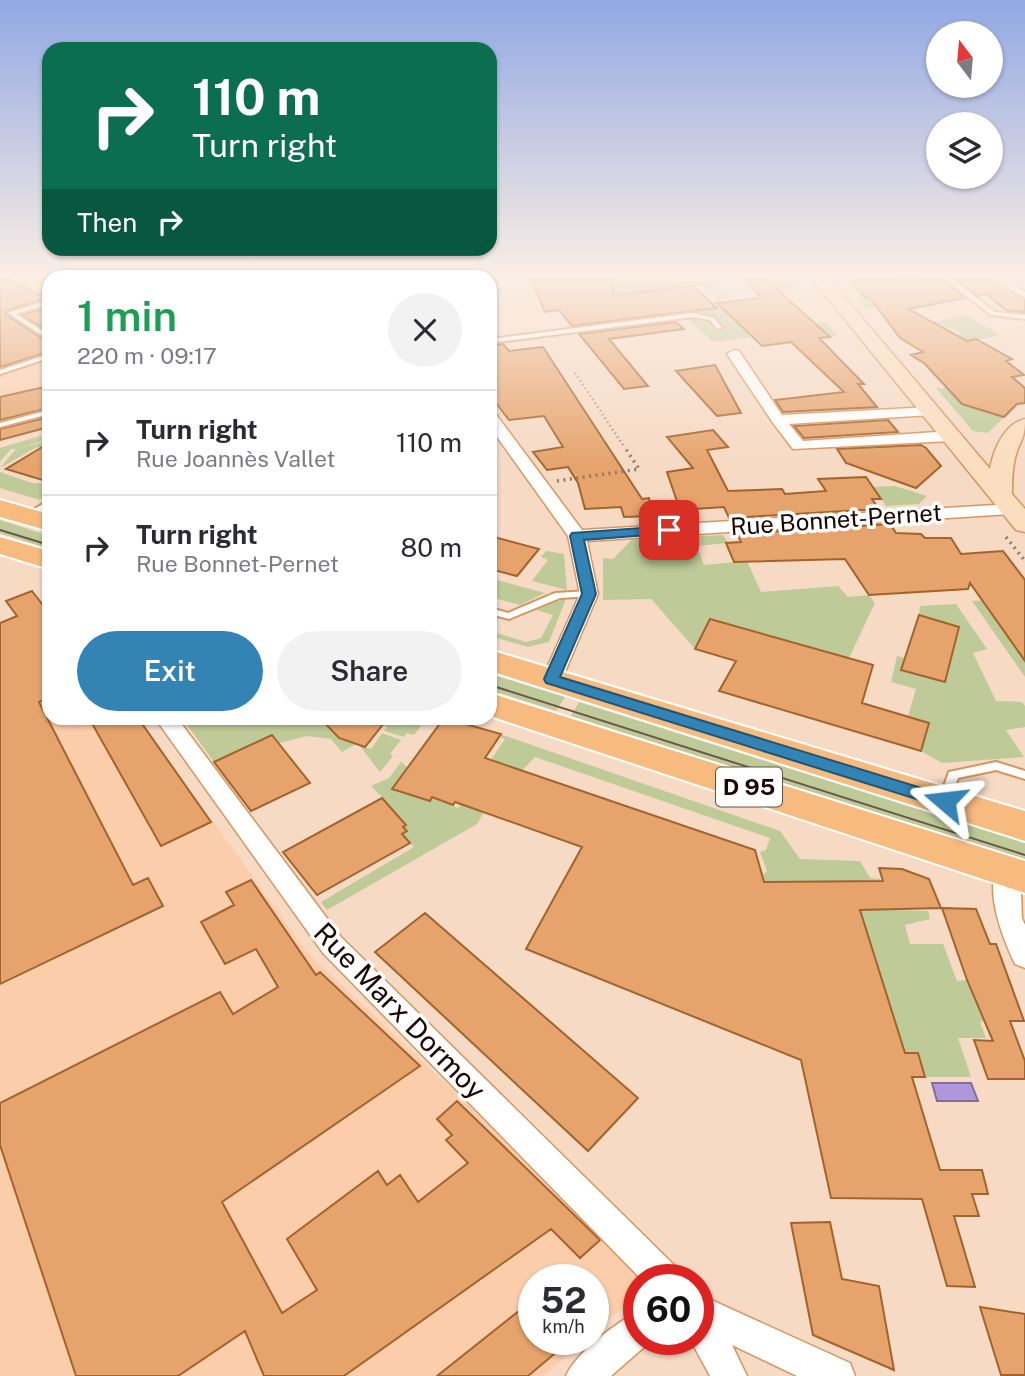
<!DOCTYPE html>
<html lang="en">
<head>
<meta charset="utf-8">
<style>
  body { margin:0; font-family:"Public Sans",sans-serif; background:#f2f2f3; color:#2b2b33; height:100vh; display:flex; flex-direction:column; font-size:26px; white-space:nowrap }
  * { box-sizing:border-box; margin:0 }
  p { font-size:23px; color:#7c7c81 }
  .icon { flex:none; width:38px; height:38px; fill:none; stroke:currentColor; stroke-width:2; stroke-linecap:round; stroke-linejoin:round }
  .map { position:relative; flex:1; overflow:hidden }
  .details { position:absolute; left:42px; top:270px; width:455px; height:455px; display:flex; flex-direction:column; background:#fff; border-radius:21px; box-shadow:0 2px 5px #0004 }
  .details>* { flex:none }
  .hud { position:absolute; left:42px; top:42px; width:455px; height:214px; border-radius:21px; box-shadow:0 2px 5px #0004; background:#0b6e4f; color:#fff; overflow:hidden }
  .needle { width:46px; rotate:344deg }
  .tools { position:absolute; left:926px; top:21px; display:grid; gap:14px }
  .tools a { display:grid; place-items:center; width:77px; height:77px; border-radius:50%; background:#fff; box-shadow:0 2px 5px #0004; font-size:35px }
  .speed { position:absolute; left:518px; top:1264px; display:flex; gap:14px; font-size:35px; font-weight:700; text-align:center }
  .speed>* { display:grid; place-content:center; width:91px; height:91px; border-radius:50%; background:#fff; box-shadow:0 2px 5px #0004; line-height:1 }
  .speed small { font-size:18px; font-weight:400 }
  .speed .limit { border:10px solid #d22; background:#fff; color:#111 }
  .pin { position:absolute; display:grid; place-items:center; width:60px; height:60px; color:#fff; margin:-30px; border-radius:14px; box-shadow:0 4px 10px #0006 }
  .me { position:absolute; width:77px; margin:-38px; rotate:287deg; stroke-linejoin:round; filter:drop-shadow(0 0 5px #0008) }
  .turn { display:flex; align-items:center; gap:24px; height:147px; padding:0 35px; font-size:32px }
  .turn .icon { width:91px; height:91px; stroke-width:2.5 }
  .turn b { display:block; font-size:49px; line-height:60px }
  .then { display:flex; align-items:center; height:66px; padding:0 35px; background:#0003; gap:14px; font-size:26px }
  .round { display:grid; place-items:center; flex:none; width:74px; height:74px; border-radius:37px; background:#f2f2f3 }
  .overview { display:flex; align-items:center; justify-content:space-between; height:119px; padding:0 35px }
  h1 { font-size:42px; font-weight:600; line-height:52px; color:#1e9e55 }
  .button { display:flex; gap:14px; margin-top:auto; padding:14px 35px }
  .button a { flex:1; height:80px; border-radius:42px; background:#3383b5; color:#fff; font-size:28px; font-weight:600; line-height:80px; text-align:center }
  .button a+a { background:#f2f2f3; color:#2b2b33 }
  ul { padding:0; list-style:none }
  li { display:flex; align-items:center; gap:21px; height:105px; padding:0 35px; border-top:2px solid #e1e1e2 }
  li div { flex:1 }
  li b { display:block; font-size:26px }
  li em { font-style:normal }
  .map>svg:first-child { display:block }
  .built { fill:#fbcdaa }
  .green { fill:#becb98 }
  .water { fill:#af97dc; stroke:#836c9a; stroke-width:2 }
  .building { fill:#e6a36c; stroke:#a2642c; stroke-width:2 }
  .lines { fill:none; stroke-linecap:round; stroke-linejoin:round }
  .lane-casing { stroke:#d7955e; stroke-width:4 }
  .street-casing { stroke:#d7955e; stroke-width:3 }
  .secondary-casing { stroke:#d7955e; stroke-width:3 }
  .primary-casing { stroke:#fff; stroke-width:4 }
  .path-far2 { stroke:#93796b; stroke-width:2.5; stroke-dasharray:1 3.5; stroke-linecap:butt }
  .path-far1 { stroke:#93796b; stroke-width:3.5; stroke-dasharray:2 4.5; stroke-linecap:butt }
  .path { stroke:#93796b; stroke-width:5; stroke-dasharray:2 6; stroke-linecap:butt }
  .lane { fill:#fff; fill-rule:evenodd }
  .street { fill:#fff; fill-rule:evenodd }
  .secondary { fill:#fbddbf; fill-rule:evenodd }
  .primary { fill:#f8bb7f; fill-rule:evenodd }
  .tram { stroke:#6e5549; stroke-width:2 }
  .route { fill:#3383b5; stroke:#215576; stroke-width:2 }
  .labels { text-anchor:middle; stroke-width:7; stroke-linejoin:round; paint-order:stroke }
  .shield { fill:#fff; stroke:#60514c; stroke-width:2 }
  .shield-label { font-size:23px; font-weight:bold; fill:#1c0600 }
  .street-label { font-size:24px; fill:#1c0600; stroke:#fff }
  .near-street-label { font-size:28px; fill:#1c0600; stroke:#fff }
</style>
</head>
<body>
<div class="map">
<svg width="1025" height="1376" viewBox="0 0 1025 1376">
  <rect width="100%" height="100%" fill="#f6dac4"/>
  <path class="built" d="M0,274h373l2,2h-326v110l-49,11z
    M49,649v69h90l167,233 346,328h-13v15l-46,39v-54h-59v60h52l-43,37h-543v-709z"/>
  <path class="green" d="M562,274h109l7,7 31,-3 22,21 -12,1 -15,-14 -151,17z
    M735,274h52l12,15 -41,5z
    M846,274l52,1 38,23 -9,1 11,6 -34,6 -23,-4 -14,2 -12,-13 9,-1z
    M731,306l20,25 75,-9 11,14 -6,1 -10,-9 -107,14 -33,-29z
    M966,315l34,20 -22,5 17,9 -43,8 -9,-18 19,-5 -14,-7 -20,4 -10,-6z
    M936,388h10l16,16h24l3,8 15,5 -16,16 -15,-2z
    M40,436l9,3 -27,8 27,-6v9l-12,-3 -37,21 16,-19h-5l-11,13v-14z
    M0,472l32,11 17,1v6l-9,10 -40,-12z
    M895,486l32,10 -8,8 -33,2 -13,-19z
    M0,520l49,16v13l-49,-16z
    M723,535l5,8 -31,3 7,19 43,-4 14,31 77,-6 10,11 21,-2 6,8 -26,55 -139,-39 -15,30 -44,-50 -48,1v-42l10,1 18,-19z
    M546,551l18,3 3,36 -35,-9 16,-21 -7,-3z
    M490,578l55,15 -25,12 -30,-8z
    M1025,598l-37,11 37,52v16l-53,-76z
    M563,599h3l-17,43 -21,5 -38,-11v-5l36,11 15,-4 12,-23 -17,-5z
    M956,604l31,45 -14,4 23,48 26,1 3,4v21l-19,3 18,27 -82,6 -21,-12 8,-28 -21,-7 8,-27 -25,-7 6,-26 8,2 -3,12 43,12 14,-55 -40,-12 1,-9z
    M490,674l75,23 -9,14 -66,-21z
    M579,702l446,141v18l-454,-145z
    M182,718h59l5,6 14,-6h73l-6,7 12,13 17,6 -14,8 -11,-13 -24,-3 -28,7 -7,-8 -58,27z
    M388,718l3,1 36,-1 -13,17 -7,-2 -3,4 -20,-6 3,-4 -4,-2z
    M382,733l19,7 -11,14 3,2 -13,16 -21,-27 12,4z
    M500,734l280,97 20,28 60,2 10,17 10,1 11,31 37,1 2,8 -25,6 5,19h33l14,37 10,-1 18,41 -5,1 6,16h-28l13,39h-46l-7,-23 -13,-1 -54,-172 -87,1 -2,-6 5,-5 -7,-19 6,-2 4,-12 -235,-81 -51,55 -7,12 -150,86 -6,-8 93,-55 -12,-13 4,-3 -3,-4 3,-3 -17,-18 -8,4 -7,-8 8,-5 -11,-11 18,-8 12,-16 6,5 -10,15 19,7 13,12 3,-4 26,11 47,-69 -6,-3z"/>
  <path class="water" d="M932,1083h39l7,18h-41z"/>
  <path class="building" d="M0,274l46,24 -39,13 -2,3 44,29v9l-49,15z
    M528,274h84l2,21 79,-9 24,22 -145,18 -13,-16 -14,2z
    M743,274h17l70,63 -11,1 45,46h-6l19,23 -94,5 -8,-12 69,-8 -53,-50 -29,4 -45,-43 44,-5z
    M937,274l28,24 -57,11 59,32 9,-2 36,20 -6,2 18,14 -12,2 13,11v15l-8,1 -13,13 -42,-13 -37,-40 -14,-9 12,-3 -23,-14 -30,-40h-4l-15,-17z
    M949,274h33l43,25v13l-18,-1 -21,-17 -8,2z
    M49,307v25l-27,-17z
    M676,322l8,7 -75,10 39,47 -24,3 -45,-55z
    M503,344l6,7 34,-4 99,152 7,-1 4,18 -29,1 -3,-10 -36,2 -7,-26 -10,-16 -21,3 -14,-18 30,-5 -19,-31 -35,4 -19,-25v-49z
    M715,365l26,48 -24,3 -41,-45z
    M49,386v22l-49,12v-23z
    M49,417v10l-49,13v-11z
    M888,420l10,12 -94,6 -10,-12z
    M713,430l15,17 -21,3 21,41 54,-2 3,5 41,-3 -8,-12 48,-2 15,22h-9l7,10 -150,9 -5,-11 -44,3 -13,-38 26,-4 -26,-31z
    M49,443v39l-43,-13z
    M921,445l5,3 15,18 -25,22 -70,-25 -9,-14z
    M890,524l6,9 25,1 4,4h26l10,16 42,-3 22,29v81l-55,-78 -2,6 -99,6 -24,-36 -111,3 -8,-19 15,-1 -4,-8z
    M490,536l49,13 -22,27 -27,-7z
    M32,591l17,22v85l-10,4 94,183 15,-7 15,28 -163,78v-361l17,-7 -11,-15z
    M919,615l40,12 -14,55 -44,-12z
    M710,619l163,46 -11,38 67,20 -8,28 -202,-60 17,-30 -41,-12z
    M89,718h49l73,104 -50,24z
    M320,718h68l-23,29 -26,-9z
    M444,718l57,16 -16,24 270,92 9,32 119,-1 -4,-13 23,1 27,10 12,29 -81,2 45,143h13l7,24h-13l28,93h42l6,24h-16l7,22h-25l21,71 -28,-1 -25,-87 -91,-1 -30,-138 -275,-111 56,-102 -127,-45 -2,3 -21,-8 -2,4 -38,-12z
    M272,735l38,48 -59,28 -37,-49z
    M382,798l24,27 -3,2 4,4 -5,3 8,9 -93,52 -34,-43z
    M251,880l65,95 4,-3 100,94 -198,136 60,111 35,-23 -30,-51 91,-68 9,14 13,-10 18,27 50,-39 -22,-23 6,-5 -15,-16 20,-18 143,139 -20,18 -29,-29 -207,147h-80l-19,-45 -67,45h-102l-76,-231v-42l220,-111 13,22 45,-27 -22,-38 -31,15 -24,-42 33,-17 -8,-13z
    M942,908l34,1 14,35h6l28,77h-14l15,40v18h-37l-14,-39 19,1 -26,-61z
    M425,913l213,185 -50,53 -213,-199z
    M830,1222l12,57 37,7 15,84 -81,-35 -22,-112z
    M534,1299v40h38l-44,37h-91z
    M980,1307l45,7v61h-24z"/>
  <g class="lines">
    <g class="lane-casing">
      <path id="lane" d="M61,274h7l3,2h-7z
        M113,274h10l-6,2h-9z
        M174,274h8l3,2h-7z
        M317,274h9l-6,2h-8z
        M939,274h6l50,38 30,3v4l-34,-4z
        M984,274h7l34,18v5z
        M49,300v4l-33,10 33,21v5l-41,-27z
        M693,313l21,5 8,10 -5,1 -7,-9 -17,-3 -203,26v-4z
        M49,354v4l-49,16v-4z
        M49,410v4l-49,13v-4z
        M49,500v7l-18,12h-6v-4z
        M589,591l5,3 -2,2 -32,2 -51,21 -19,-5v-6l18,5 47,-20z
        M996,762l29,9v8l-29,-9 -38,8 -9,26h-8l-2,-3 10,-29z"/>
    </g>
    <g class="street-casing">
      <path id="street" d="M379,274h12l2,2h-12z
        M734,350l5,1 43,64 149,-8 7,4 -7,4 -142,9 14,17 148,-10 8,5 -8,5 -158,8 -20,-26 -46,-69z
        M490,411l5,2 87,117 429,-26 9,5 -9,5 -424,27 11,53 -36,85 -3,5h-14l-3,-5 38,-85 -12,-58 -78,-109z
        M155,718h22l164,219 335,330 5,12h-40l-318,-326z
        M1007,861l9,3 4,7 2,47 3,7v43l-10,-4c-12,-25 -31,-73 -17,-100z
        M698,1294l152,69 5,13h-58l-65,-31 15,31h-37l-20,-37h8z
        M639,1312v27h13l-1,2 -40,35h-45c9,-22 51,-55 73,-64z"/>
    </g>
    <g class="secondary-casing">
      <path id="secondary" d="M808,274h17l165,195c3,-19 15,-46 35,-50 0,22 -5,20 -10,39 -3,12 -3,24 -3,36l13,15v23l-9,-2z"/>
    </g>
    <g class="primary-casing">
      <path id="primary" d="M0,500l49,14v17l-49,-14z
        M0,537l49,14v18l-49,-15z
        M490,650l535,161v30l-535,-170z
        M490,693l535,168v32l-535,-177z"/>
    </g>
    <path class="path-far2" d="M575,373l50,75"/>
    <path class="path-far1" d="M557,481l82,-12 -15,-23
      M1006,537l19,24"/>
    <path class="path" d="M462,718l20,6"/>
    <use href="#lane" class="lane"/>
    <use href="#street" class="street"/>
    <use href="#secondary" class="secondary"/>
    <use href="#primary" class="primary"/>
    <path class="tram" d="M0,530l49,15
      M490,685l535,170"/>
  </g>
  <linearGradient id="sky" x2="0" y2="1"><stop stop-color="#91a8e3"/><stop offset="0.59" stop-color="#fbeee4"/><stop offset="1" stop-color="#fbeee4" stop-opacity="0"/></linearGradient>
  <rect width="1025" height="466" fill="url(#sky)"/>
  <path class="route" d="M669,526l7,4 -2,3 -90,7 12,54 -36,83 391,120 3,4 -3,5 -6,2 -399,-125 -2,-4 38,-85 -12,-58 2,-3z"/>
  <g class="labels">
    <rect class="shield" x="716" y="767.5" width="66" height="39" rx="5"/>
    <g class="shield-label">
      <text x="749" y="795">D 95</text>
    </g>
    <g class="street-label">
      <text transform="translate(836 520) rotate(-4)" y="8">Rue Bonnet-Pernet</text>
    </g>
    <g class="near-street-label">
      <text transform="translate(400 1011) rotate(46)" y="10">Rue Marx Dormoy</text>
    </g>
  </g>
</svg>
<div class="tools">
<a><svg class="needle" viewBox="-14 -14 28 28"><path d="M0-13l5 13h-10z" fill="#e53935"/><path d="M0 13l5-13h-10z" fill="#7c7c81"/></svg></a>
<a><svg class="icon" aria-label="layers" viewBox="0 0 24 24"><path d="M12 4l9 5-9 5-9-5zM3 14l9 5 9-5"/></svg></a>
</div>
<div class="speed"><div>52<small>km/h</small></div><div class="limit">60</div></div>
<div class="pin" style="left:669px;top:530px;background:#d93025"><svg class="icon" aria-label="arrive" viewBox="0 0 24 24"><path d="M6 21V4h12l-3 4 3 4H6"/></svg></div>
<svg class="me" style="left:945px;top:801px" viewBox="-20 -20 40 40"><path d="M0-17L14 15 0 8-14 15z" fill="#3383b5" stroke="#fff" stroke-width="4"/></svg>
<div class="hud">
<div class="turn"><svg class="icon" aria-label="right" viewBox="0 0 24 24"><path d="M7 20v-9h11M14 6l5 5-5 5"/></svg><div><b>110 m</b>Turn right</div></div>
<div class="then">Then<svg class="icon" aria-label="right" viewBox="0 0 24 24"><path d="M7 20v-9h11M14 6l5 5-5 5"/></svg></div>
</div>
<section class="details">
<div class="overview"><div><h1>1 min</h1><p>220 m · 09:17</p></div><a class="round"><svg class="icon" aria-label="close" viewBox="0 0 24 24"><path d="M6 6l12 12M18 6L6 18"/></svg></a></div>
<ul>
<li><svg class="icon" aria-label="right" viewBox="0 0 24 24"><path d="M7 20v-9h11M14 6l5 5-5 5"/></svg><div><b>Turn right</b><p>Rue Joannès Vallet</p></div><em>110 m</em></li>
<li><svg class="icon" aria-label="right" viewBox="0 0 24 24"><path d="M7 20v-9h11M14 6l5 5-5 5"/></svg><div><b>Turn right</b><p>Rue Bonnet-Pernet</p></div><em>80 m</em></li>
</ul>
<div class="button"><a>Exit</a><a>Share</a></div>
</section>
</div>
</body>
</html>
